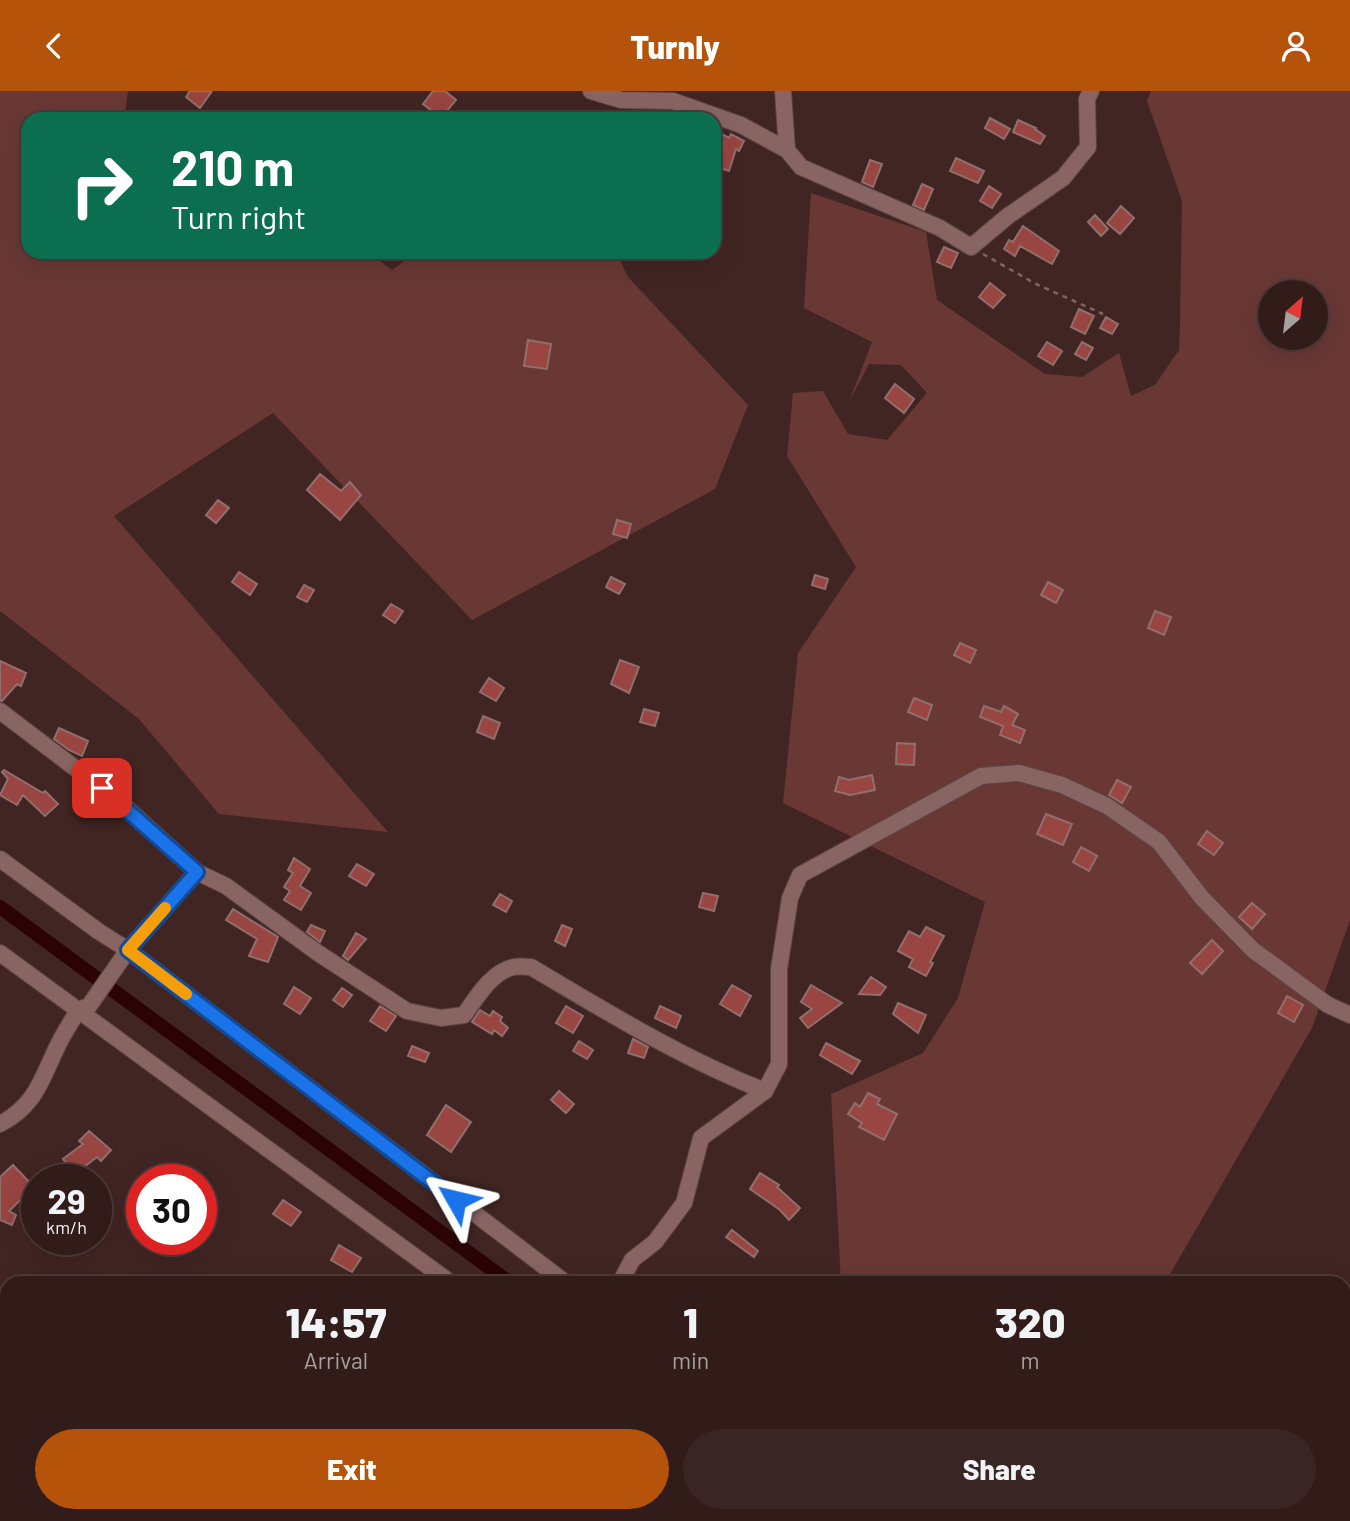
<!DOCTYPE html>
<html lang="en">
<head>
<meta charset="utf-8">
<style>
  body { margin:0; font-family:Barlow,sans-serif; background:#392523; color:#f1f3f6; height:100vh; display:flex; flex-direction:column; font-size:26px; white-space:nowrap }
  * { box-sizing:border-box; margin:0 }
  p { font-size:23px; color:#a8a1a2 }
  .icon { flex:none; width:38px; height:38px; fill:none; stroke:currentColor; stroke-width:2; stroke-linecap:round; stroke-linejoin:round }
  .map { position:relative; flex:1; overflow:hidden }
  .drawer { position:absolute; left:0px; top:1185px; width:1351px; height:247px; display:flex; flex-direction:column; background:#311c1a; border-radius:21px 21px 0 0; box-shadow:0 7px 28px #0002,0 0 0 2px #4c3a39 }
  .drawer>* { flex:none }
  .top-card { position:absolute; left:21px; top:21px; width:700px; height:147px; border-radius:21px; box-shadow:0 7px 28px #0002,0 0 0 2px #4c3a39; background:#0b6e4f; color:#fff; overflow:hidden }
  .needle { width:46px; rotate:28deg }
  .controls { position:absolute; left:1258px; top:189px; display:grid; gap:14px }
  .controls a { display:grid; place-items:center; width:70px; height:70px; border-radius:50%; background:#311c1a; box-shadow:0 7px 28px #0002,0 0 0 2px #4c3a39; font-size:35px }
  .speed { position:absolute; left:21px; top:1073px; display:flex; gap:14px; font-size:35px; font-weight:700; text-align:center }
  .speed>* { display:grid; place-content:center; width:91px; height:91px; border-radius:50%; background:#311c1a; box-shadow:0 7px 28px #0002,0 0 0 2px #4c3a39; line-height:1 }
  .speed small { font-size:18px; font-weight:400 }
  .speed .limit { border:10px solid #d22; background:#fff; color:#111 }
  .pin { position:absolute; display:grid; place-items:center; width:60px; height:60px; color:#fff; margin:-30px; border-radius:14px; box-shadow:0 4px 10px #0006 }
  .me { position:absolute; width:77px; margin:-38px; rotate:307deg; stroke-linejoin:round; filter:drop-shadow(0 0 5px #0008) }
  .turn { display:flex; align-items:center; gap:24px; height:147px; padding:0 35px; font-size:32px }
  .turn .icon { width:91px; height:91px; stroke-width:2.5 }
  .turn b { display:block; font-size:49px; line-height:60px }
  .eta { display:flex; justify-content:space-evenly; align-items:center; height:119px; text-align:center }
  .eta b { font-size:42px; font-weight:800; line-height:49px }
  .cta { display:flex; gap:14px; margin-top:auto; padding:14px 35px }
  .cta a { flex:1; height:80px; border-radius:42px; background:#b45309; color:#fff; font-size:28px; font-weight:800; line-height:80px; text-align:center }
  .cta a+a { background:#392523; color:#f1f3f6 }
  header { display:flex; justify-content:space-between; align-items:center; height:91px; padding:0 35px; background:#b45309; color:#fff; font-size:32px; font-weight:800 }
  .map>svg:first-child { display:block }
  .green { fill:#693835; fill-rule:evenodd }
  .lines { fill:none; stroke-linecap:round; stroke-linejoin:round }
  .canal { stroke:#2b0304; stroke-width:14 }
  .building { fill:#994542; stroke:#916f6c; stroke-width:2 }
  .minor-casing { stroke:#5c4443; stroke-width:18 }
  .path { stroke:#7f6664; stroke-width:2.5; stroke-dasharray:5 5; stroke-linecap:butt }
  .minor { stroke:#886563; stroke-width:16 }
  .route-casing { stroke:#114b97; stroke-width:18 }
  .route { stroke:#1a73e8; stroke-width:12 }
  .slow { stroke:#f59e0b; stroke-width:12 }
</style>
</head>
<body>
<header><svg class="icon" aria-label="back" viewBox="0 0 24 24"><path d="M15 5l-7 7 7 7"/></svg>Turnly<svg class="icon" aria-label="person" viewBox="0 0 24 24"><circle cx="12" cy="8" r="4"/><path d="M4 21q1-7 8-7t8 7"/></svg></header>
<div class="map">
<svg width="1350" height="1430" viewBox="0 0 1350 1430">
  <rect width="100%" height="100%" fill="#412523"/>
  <path class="green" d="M0,0h128l-4,28h-96v133h340l24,18 25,-18h199l12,25 120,128 -33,84 -243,131 -199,-207 -159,103 274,316 -169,-18 -80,-95 -139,-108z
    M1151,0h199v829l-38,108 -147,255h-324l-10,-189 92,-41 35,-55 27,-96 -202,-99 15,-150 58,-86 -69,-111 6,-63 30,-2 25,43 39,6 40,-47 -26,-28 -32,-1 -20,38 23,-60 -68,-34 7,-115 115,39 11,68 108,74 37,3 37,-24 12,43 24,-11 24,-35 1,-25 2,-124 -35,-100zM1270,201h46v46h-46z"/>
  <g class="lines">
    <path class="canal" d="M0,816l510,376
      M826,1424l8,6"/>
  </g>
  <path class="building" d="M190,0h22l-12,17 -14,-11z
    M433,0h12l11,9 -15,18 -18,-14z
    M990,27l20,11 -6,10 -19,-11z
    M1018,29l18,8 -1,1 10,7 -5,8 -27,-12z
    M714,39l15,8 2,-4 13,7 -5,10 -3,-2 -7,22 -15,-5z
    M956,67l28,13 -6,12 -28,-12z
    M870,69l12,4 -9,23 -11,-5z
    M922,93l11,5 -9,21 -11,-5z
    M989,95l12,8 -9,14 -12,-7z
    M1121,115l13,12 -14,16 -13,-11z
    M1095,124l13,14 -7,7 -13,-14z
    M1023,135l36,25 -7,13 -32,-18 -5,10 -11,-7 5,-9 4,2z
    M944,156l14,6 -7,15 -14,-6z
    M990,192l15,12 -12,13 -14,-11z
    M1079,218l15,7 -9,18 -14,-7z
    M1106,226l12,7 -6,10 -12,-6z
    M528,249l23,4 -4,25 -23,-3z
    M1047,251l15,9 -9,14 -15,-9z
    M1082,251l11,6 -7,12 -11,-6z
    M895,293l19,15 -10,14 -19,-15z
    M320,383l21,17 9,-9 11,13 -21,25 -33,-30z
    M218,409l11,8 -13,15 -10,-8z
    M617,429l14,4 -4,14 -14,-4z
    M239,481l18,12 -7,11 -18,-13z
    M815,484l13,4 -3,10 -13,-4z
    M611,486l14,7 -6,10 -13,-7z
    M1048,491l15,8 -7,13 -15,-8z
    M304,494l10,5 -7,12 -10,-5z
    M391,513l12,7 -8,12 -12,-8z
    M1155,520l16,6 -7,18 -16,-7z
    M960,552l16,7 -6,13 -16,-8z
    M620,569l19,7 -10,26 -18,-9z
    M0,570l26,12 -5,13 -4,-2 -15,17h-2z
    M489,587l15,10 -8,13 -16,-9z
    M914,607l18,7 -5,15 -19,-8z
    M984,615l17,6 3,-6 14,8 -6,11 13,5 -5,13 -20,-8 3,-9 -23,-9z
    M644,618l15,4 -4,13 -15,-4z
    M483,625l17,7 -6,16 -17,-7z
    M59,637l29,13 -6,15 -13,-6 -15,-11z
    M897,652l18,1 -1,21 -18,-1z
    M4,679l39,23 2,-2 13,13 -13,12 -22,-21 -6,10 -17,-10 8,-16 -6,-7z
    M872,684l3,15 -25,5 -15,-4 4,-14 10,3z
    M1117,689l14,7 -9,16 -13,-8z
    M1046,723l26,10 -9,21 -26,-11z
    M1207,740l16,12 -9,12 -16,-11z
    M1081,756l16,9 -8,15 -16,-9z
    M294,767l16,11 -10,17 11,7 -10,17 -17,-10 6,-9 -6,-4 9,-14 -5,-3z
    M357,773l17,10 -8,12 -17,-10z
    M703,802l15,3 -4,15 -15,-4z
    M500,803l12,7 -6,11 -13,-7z
    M1252,812l13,11 -13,15 -13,-12z
    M233,818l45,28 -10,25 -19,-6 8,-17 -31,-19z
    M311,834l14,6 -5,11 -13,-10z
    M562,834l10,4 -7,17 -10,-5z
    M926,836l18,9 -14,26 3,1 -7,13 -17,-9 4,-8 -15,-8 11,-20 11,6z
    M356,842l10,6 -18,21 -5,-4z
    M1212,849l11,11 -21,23 -12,-11z
    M871,886l15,10 -6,8 -21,-1z
    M732,894l19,11 -11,20 -20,-12z
    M811,894l31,18 -34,25 -8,-10 12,-9 -11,-7z
    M294,896l17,11 -11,16 -16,-10z
    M342,897l10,7 -9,12 -10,-7z
    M1287,905l16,9 -9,17 -16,-9z
    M898,912l28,12 -8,18 -25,-19z
    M380,915l16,10 -10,15 -16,-10z
    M566,915l17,10 -10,17 -17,-10z
    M660,915l21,10 -5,12 -21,-10z
    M480,919l10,6 3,-5 9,6 -2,4 8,7 -6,8 -8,-6 -2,4 -20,-12z
    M633,948l15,8 -4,11 -16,-5z
    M579,950l14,9 -6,9 -14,-8z
    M826,952l34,18 -8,13 -32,-19z
    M412,955l17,7 -4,9 -17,-6z
    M559,1000l15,13 -8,9 -15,-13z
    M868,1002l12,6 -3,5 20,10 -13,26 -25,-13 3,-4 -14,-9 7,-11 5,4z
    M446,1014l25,17 -20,30 -24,-17z
    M89,1040l22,19 -10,11 -4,-4 -22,17 -12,-15 20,-15 -4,-3z
    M13,1074l21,22 -25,24 7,4 -4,10 -12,-5v-43z
    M760,1082l19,12 -2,2 23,21 -11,12 -9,-10 -30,-21z
    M283,1109l18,12 -10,14 -18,-12z
    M732,1139l26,21 -4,6 -28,-20z
    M339,1154l22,13 -9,14 -21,-12z"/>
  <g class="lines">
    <g class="minor-casing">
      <path id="minor" d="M591,0l30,9 52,1 68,24 46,25 14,17 139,61 31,19 37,-31 55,-38 25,-31 -1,-48 4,-8
        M783,0l4,59
        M0,620l121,92 76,69
        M0,768l98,72 30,19 438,333
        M0,862l451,330
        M0,1033c37,-19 42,-47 59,-81 6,-12 13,-22 19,-33l11,-4 39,-56 69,-78 29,14 92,67 89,58 34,7 23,-3c12,-17 28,-44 50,-48 5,-1 12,0 17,0 76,45 152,92 234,124
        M620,1192l12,-23 23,-18 29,-39 17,-65 64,-47 14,-27v-95l11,-71 10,-23 181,-99 38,-3 43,12 45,21 52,36 43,56 51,52 75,55 22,10
        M0,1263l7,7
        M7,1363l-2,10 2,2
        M761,1424l7,6
        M881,1424l8,6
        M36,1430l2,-6
        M493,1430l3,-6"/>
    </g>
    <path class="path" d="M983,163l53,30 67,30"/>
    <use href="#minor" class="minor"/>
  </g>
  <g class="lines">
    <g class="route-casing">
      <path id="route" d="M102,697l95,84 -69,78 328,250"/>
    </g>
    <use href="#route" class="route"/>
    <path class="slow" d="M165,817l-37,42 58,44"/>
  </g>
</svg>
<div class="controls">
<a><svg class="needle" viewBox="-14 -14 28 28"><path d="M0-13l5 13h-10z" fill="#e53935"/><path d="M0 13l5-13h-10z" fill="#a8a1a2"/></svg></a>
</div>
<div class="speed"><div>29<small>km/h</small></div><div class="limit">30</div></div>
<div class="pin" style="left:102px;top:697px;background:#d93025"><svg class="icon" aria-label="arrive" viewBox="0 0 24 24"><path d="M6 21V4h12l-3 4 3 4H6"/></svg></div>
<svg class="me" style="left:456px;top:1109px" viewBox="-20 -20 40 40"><path d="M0-17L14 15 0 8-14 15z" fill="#1a73e8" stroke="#fff" stroke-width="4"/></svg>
<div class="top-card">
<div class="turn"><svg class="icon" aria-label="right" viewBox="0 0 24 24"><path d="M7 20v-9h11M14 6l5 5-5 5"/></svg><div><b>210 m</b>Turn right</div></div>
</div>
<section class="drawer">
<div class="eta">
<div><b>14:57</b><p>Arrival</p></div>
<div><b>1</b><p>min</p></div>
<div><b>320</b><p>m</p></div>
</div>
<div class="cta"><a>Exit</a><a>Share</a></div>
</section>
</div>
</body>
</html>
